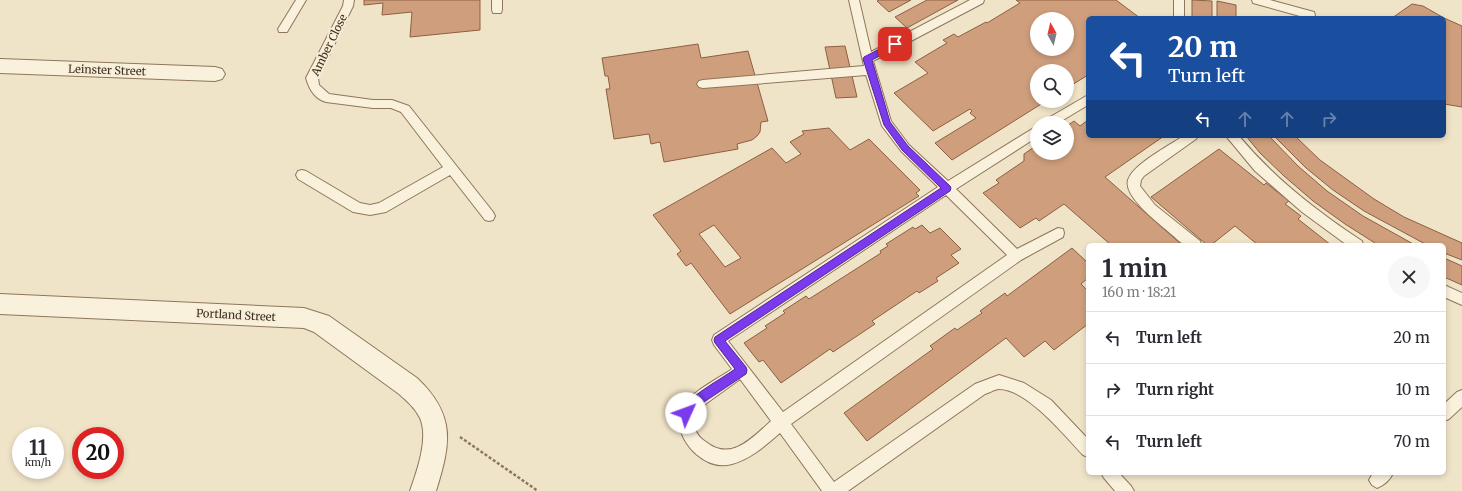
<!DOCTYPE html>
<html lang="en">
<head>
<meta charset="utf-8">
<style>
  body { margin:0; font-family:Merriweather,serif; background:#f7f7f7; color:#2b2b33; height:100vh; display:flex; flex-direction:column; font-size:15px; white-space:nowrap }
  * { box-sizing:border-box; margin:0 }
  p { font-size:13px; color:#7c7c81 }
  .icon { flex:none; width:22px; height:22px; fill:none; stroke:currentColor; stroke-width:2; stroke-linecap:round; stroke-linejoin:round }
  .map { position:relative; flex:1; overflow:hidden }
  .panel { position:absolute; left:1086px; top:243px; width:360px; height:232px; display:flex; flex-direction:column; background:#fff; border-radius:6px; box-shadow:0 2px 6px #0003 }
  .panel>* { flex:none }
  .top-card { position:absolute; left:1086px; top:16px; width:360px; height:122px; border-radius:6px; box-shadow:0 2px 6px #0003; background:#1a4fa0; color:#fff; overflow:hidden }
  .needle { width:26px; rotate:352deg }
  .controls { position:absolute; left:1030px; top:12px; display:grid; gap:8px }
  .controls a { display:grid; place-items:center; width:44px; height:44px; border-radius:50%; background:#fff; box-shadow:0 2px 6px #0003; font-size:20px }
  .speed { position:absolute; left:12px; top:427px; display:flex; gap:8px; font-size:20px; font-weight:700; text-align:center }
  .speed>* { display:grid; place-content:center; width:52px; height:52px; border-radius:50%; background:#fff; box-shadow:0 2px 6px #0003; line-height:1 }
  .speed small { font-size:10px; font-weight:400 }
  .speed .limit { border:6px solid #d22; background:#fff; color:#111 }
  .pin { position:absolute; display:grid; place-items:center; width:34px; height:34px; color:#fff; margin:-17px; border-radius:8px; box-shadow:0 2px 6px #0006 }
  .me { position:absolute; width:44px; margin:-22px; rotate:47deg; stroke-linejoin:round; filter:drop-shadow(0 0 3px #0008) }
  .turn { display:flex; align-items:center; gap:14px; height:84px; padding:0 16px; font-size:18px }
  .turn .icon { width:52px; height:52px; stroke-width:2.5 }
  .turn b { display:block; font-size:28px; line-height:34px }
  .lanes { display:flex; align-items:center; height:38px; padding:0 16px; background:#0003; justify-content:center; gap:20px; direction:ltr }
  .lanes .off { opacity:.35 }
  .round { display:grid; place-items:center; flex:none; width:42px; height:42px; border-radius:21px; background:#f7f7f7 }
  .head { display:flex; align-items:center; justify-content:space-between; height:68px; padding:0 16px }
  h1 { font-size:24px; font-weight:700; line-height:30px }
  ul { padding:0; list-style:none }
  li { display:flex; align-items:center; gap:12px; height:52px; padding:0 16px; border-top:1px solid #e1e1e2 }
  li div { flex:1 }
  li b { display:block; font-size:15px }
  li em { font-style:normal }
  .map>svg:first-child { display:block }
  .building { fill:#cf9f7d; stroke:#8d5f41; fill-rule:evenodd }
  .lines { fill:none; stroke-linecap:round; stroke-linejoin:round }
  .service-casing { stroke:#8d765c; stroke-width:2 }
  .minor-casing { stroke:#8d765c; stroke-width:2 }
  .path { stroke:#8d765c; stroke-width:2.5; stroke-dasharray:3 2; stroke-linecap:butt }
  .service { fill:#faf1dc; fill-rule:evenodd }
  .minor { fill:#faf1dc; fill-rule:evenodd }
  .route { fill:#7c3aed; stroke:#51269a }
  .labels { text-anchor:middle; stroke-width:4; stroke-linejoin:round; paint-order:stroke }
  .street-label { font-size:11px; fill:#3d2e20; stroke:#f7eed8 }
</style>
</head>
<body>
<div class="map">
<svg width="1462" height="491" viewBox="0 0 1462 491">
  <rect width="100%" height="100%" fill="#f0e4c8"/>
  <path class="building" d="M364,0h116v30l-70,7 2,-25 -30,3 1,-12 -19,2z
    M879,0h32l-22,12 -12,-11z
    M927,0h31l-51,28 -12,-11z
    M1016,0h100l24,18h-52v57l-21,13v-17h-30v30h9l-94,59 -17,-17 41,-25 -6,-5 2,-2 -2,-2 -37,22 -39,-38 34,-20 -13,-11 32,-19 -4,-3 11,-6 4,3 28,-15 1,1 33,-20zM1037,19h30v30h-30z
    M1192,0l20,1v17h-20z
    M1217,1l19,4v13h-19z
    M1412,4l11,2 21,12h-52z
    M1444,18l18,8v81l-18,-3z
    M698,44l3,14 47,-7 20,70 -7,1 -1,10 -3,4 -5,4 -15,4 1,5 -74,13 -4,-20 -9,2 -2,-10 -35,5 -8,-50h4l-2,-13h-3l-3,-18z
    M845,46l12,51 -21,1 -11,-51z
    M1088,120v16h76l-59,41 77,68h-71l-47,-41 -25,17 -3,-3 -16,10 -37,-35 16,-10 -3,-3 28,-19v-7l13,-9v8h30v-27l7,-5 6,5z
    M829,128l21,22 19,-11 51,51 -4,3 3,3 -189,118 -39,-51 -5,3 -9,-12 4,-3 -28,-36 119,-67 14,15 15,-9 -11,-12 14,-8 -2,-3zM714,225l27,33 -16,9 -26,-33z
    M1246,136h23l29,30 29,25 36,25 52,29h-37l-33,-21 -32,-23 -29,-25 -24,-23z
    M1274,136h21l25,24 54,39 30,18 58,26v17l-18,-7v-8h-17l-63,-34 -31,-21 -27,-22z
    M1219,149l45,36 2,-2 23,18 -4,3 16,12 -3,3 33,26h-73l-23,-19 -24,19h-4l-56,-48z
    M922,225l8,8 10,-5 21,21 -10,6 8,8 -23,15 2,3 -19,12 -2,-2 -45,30 3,3 -42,28 -3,-3 -49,34 -18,-23 -4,2 -15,-19 23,-15 -2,-2 20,-13 -2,-2 23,-15 3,3 72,-46 -1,-2 8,-5 -2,-2 27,-17 2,2z
    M1072,248l16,15v15l-7,6 7,7v33l-34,26 -9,-9 -21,16 -18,-19 -139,103 -23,-28 89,-64 -3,-3 25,-18 2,2 25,-17 -2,-2 25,-18 2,3z
    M1444,258l18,8v19l-18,-8z"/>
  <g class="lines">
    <g class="service-casing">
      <path id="service" d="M296,0h10l-19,32h-8l-1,-3z
        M344,0h10l-1,6 -35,72 1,7 10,9 44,6h19l17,6 84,106 2,4 -2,4 -4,1 -4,-1 -35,-45 -64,37 -16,3 -17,-3 -55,-33 -2,-4 2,-4 4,-1 4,1 54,32 10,2 9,-2 64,-36 -42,-55 -10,-4h-18l-47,-6c-11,-3 -17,-13 -20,-24l37,-72z
        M492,0h10v10l-1,3h-8l-1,-3z
        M849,0h10l12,52 99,-52h14l-1,3 -110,58 18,60 18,24 39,36 89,-55v11l-81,52 61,60 41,-21 5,1 1,4 -1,4 -42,23 -230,164 43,58 141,-98 24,-9 25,8 27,17 37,39v18l-5,-2c-18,-19 -56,-66 -84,-66 -4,0 -10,4 -14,5l-137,97h-26l-42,-58c-14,12 -29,26 -48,31 -25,7 -51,-18 -53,-42 -1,-5 -1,-10 2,-15 12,-16 35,-27 51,-38l-18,-24 -2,-5 2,-5 224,-148 -37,-36 -19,-25 -16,-51 -163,13 -4,-1 -2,-3 2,-3 4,-1 161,-14zM946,195l61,60 -224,157 -55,-71zM740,379l31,42c-19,17 -40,41 -65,21 -10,-6 -13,-15 -13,-26l7,-8z
        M1174,0h10v18h-10z
        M1252,0h18l44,12 1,3 -1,3h-7l-54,-15z
        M1088,95v10l-30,18h-15l2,-3z
        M1183,136h15l-2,3 -52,37 -3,4 -1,6 15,19 45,36 1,4c-4,0 -11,1 -15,0 -5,-1 -11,-8 -15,-11 -11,-10 -48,-37 -43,-54 5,-16 41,-34 55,-44z
        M1226,136h13c35,42 77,75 123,105l1,4h-16l-45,-33 -47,-41z
        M1444,285l18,8v12l-18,-8z
        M1462,390v17l-13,12 -5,2v-17l13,-12z
        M1101,473h18l12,13 3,5h-19l-11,-13z
        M1373,473h20c-3,7 -9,12 -16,15l-5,-3 -3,-5z"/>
    </g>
    <g class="minor-casing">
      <path id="minor" d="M0,59l215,8 7,2 3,5 -3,5 -7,2 -215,-8z
        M0,294l304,14 25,8 88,62c39,37 34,65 19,113h-26c7,-20 19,-53 10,-73 -5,-10 -13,-17 -21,-24l-85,-62 -10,-4 -304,-14z"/>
    </g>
    <path class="path" d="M460,437l78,54"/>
    <use href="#service" class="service"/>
    <use href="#minor" class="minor"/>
  </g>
  <path class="route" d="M895,41l4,3 -1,2 -26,14 18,62 18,24 42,40 1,2 -1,3 -225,150 21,26 1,3 -1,4 -48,32 -9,10 -3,2 -4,-2 -2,-3c8,-17 40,-33 55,-44l-20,-26 -1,-3 1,-3 226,-149 -39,-38 -18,-25 -21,-66 1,-2z"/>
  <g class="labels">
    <g class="street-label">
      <text transform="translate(329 45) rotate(-64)" y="4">Amber Close</text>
      <text transform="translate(107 70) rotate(2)" y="4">Leinster Street</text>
      <text transform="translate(236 315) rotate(3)" y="4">Portland Street</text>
    </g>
  </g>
</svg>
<div class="controls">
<a><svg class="needle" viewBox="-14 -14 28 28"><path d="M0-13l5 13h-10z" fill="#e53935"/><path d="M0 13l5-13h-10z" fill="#7c7c81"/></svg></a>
<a><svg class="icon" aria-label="search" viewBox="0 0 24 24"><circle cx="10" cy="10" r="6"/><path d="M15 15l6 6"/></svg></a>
<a><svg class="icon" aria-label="layers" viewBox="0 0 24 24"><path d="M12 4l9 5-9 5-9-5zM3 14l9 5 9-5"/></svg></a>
</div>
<div class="speed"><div>11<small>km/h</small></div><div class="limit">20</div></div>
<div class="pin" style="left:895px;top:44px;background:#d93025"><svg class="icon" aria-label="arrive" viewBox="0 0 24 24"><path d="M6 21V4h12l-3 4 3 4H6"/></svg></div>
<svg class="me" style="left:686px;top:413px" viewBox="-20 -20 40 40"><circle r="19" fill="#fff"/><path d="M0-13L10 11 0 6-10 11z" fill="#7c3aed"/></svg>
<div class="top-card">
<div class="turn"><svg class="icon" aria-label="left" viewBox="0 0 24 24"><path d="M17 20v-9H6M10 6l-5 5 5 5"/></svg><div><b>20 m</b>Turn left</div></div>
<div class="lanes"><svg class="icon" aria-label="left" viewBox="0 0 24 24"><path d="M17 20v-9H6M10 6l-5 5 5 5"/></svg><svg class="icon off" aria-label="ahead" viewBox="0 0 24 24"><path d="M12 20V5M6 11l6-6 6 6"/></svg><svg class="icon off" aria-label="ahead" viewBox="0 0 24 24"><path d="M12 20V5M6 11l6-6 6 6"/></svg><svg class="icon off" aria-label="right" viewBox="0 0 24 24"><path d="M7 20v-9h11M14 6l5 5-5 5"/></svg></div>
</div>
<section class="panel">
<div class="head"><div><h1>1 min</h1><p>160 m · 18:21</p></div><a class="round"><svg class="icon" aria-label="close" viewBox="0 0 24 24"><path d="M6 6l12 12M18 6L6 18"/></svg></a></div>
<ul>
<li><svg class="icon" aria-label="left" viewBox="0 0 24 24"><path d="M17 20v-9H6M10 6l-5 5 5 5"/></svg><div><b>Turn left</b></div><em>20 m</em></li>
<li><svg class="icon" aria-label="right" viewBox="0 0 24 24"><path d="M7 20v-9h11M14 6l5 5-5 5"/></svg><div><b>Turn right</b></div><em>10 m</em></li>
<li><svg class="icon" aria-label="left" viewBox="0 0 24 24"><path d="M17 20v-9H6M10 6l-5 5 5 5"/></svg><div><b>Turn left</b></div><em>70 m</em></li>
</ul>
</section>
</div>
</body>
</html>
